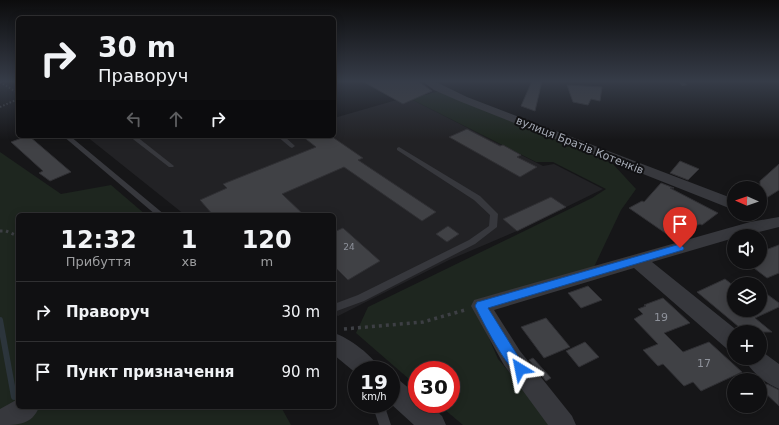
<!DOCTYPE html>
<html lang="uk">
<head>
<meta charset="utf-8">
<style>
  body { margin:0; font-family:"DejaVu Sans",sans-serif; background:#19191b; color:#f1f3f6; height:100vh; display:flex; flex-direction:column; font-size:15px; white-space:nowrap }
  * { box-sizing:border-box; margin:0 }
  p { font-size:13px; color:#9c9d9f }
  .icon { flex:none; width:22px; height:22px; fill:none; stroke:currentColor; stroke-width:2; stroke-linecap:round; stroke-linejoin:round }
  .map { position:relative; flex:1; overflow:hidden }
  .side { position:absolute; left:16px; top:213px; width:320px; height:196px; display:flex; flex-direction:column; background:#101012; border-radius:6px; box-shadow:0 2px 10px #0003,0 0 0 1px #303032 }
  .side>* { flex:none }
  .guide { position:absolute; left:16px; top:16px; width:320px; height:122px; border-radius:6px; box-shadow:0 2px 10px #0003,0 0 0 1px #303032; background:#101012; color:#f1f3f6; overflow:hidden }
  .needle { width:26px; rotate:272deg }
  .controls { position:absolute; left:727px; top:181px; display:grid; gap:8px }
  .controls a { display:grid; place-items:center; width:40px; height:40px; border-radius:50%; background:#101012; box-shadow:0 2px 10px #0003,0 0 0 1px #303032; font-size:20px }
  .speed { position:absolute; left:348px; top:361px; display:flex; gap:8px; font-size:20px; font-weight:700; text-align:center }
  .speed>* { display:grid; place-content:center; width:52px; height:52px; border-radius:50%; background:#101012; box-shadow:0 2px 10px #0003,0 0 0 1px #303032; line-height:1 }
  .speed small { font-size:10px; font-weight:400 }
  .speed .limit { border:6px solid #d22; background:#fff; color:#111 }
  .pin { position:absolute; display:grid; place-items:center; width:34px; height:34px; color:#fff; margin:-41px -17px; border-radius:50% 50% 50% 0; rotate:-45deg; box-shadow:0 0 4px #0007 }
  .pin .icon { rotate:45deg }
  .me { position:absolute; width:44px; margin:-22px; rotate:325deg; stroke-linejoin:round; filter:drop-shadow(0 0 3px #0008) }
  .turn { display:flex; align-items:center; gap:14px; height:84px; padding:0 16px; font-size:18px }
  .turn .icon { width:52px; height:52px; stroke-width:2.5 }
  .turn b { display:block; font-size:28px; line-height:34px }
  .lanes { display:flex; align-items:center; height:38px; padding:0 16px; background:#0003; justify-content:center; gap:20px; direction:ltr }
  .lanes .off { opacity:.35 }
  .eta { display:flex; justify-content:space-evenly; align-items:center; height:68px; text-align:center }
  .eta b { font-size:24px; font-weight:800; line-height:28px }
  ul { padding:0; list-style:none }
  li { display:flex; align-items:center; gap:12px; height:60px; padding:0 16px; border-top:1px solid #303032 }
  li div { flex:1 }
  li b { display:block; font-size:15px }
  li em { font-style:normal }
  .map>svg:first-child { display:block }
  .built { fill:#222225 }
  .green { fill:#1e261f }
  .lines { fill:none; stroke-linecap:round; stroke-linejoin:round }
  .stream { stroke:#2c353c; stroke-width:6 }
  .building { fill:#404145; stroke:#303034 }
  .path-far2 { stroke:#3d3f44; stroke-width:2; stroke-dasharray:1.5 2; stroke-linecap:butt }
  .path-far1 { stroke:#3d3f44; stroke-width:3; stroke-dasharray:2.5 3.5; stroke-linecap:butt }
  .path { stroke:#3d3f44; stroke-width:3.5; stroke-dasharray:3 4; stroke-linecap:butt }
  .lane { fill:#37383d; fill-rule:evenodd }
  .street { fill:#37383d; fill-rule:evenodd }
  .route { fill:#1a73e8; stroke:#114b97 }
  .labels { text-anchor:middle; stroke-width:4; stroke-linejoin:round; paint-order:stroke }
  .number-label { font-size:9px; fill:#8e929b }
  .street-label { font-size:11px; fill:#a8adb8; stroke:#111113 }
  .near-number-label { font-size:11px; fill:#8e929b }
</style>
</head>
<body>
<div class="map">
<svg width="779" height="425" viewBox="0 0 779 425">
  <rect width="100%" height="100%" fill="#161618"/>
  <path class="built" d="M407,97l136,69 11,-2 49,25 -86,42 -68,29 -111,56 -4,-2v-99h-149l-99,-79h248v-18z"/>
  <path class="green" d="M439,91l173,72 24,26 -15,21 -27,57 -121,34 25,58 57,66h-92l-25,-21h13v-34h-34v16l-61,-53 12,-26 224,-109 14,-9 -53,-27h-17l-129,-65 10,-5 8,3z
    M0,152l61,42 50,-9 35,30h-128v192h263l10,18h-291z"/>
  <g class="lines">
    <path class="stream" d="M0,320l14,77"/>
  </g>
  <path class="building" d="M362,81h56l14,10 -29,13z
    M532,81h10l-7,30 -14,-5z
    M567,85l35,2 -2,14 -9,-2 -3,6 -15,-3z
    M467,129l33,17 3,-1 18,10 -4,2 20,10 -17,10 -71,-40z
    M27,136h2l42,36 -21,9 -11,-8 4,-2 -32,-29z
    M302,136h29l32,22 -5,2 78,52 -14,9 -78,-54 -62,27 22,21h-91l-13,-15 27,-12 -4,-4 93,-37z
    M680,161l19,8 -11,11 -18,-7z
    M779,164v26l-19,12v-21z
    M661,183l13,5h-4l48,25 -16,12 -2,-1 -29,13 -42,-29 13,-7 2,1z
    M551,197l15,10 -49,24 -14,-12z
    M448,226l11,8 -12,8 -11,-8z
    M343,228l37,33 -32,19 -14,-14v-34z
    M779,245v28l-12,5 -21,-16h14v-10z
    M725,279l9,7v24h26v-21l19,14v4l-24,11 17,14h-27l-48,-40z
    M588,286l14,14 -21,8 -13,-15z
    M663,298l27,25 -26,10 19,19 26,-10 33,30 -41,19 -8,-9 -9,4 -21,-22 -5,2 -15,-16 15,-6 -24,-25 9,-5 -5,-5 8,-3 -2,-1z
    M546,318l24,29 -26,11 -23,-31z
    M585,342l14,15 -20,10 -13,-16z
    M533,358l18,20 -5,3 -17,-21z
    M767,384l12,6v16l-19,-18z"/>
  <g class="lines">
    <path class="path-far2" d="M0,82l18,11
      M0,107l18,-8"/>
    <path class="path-far1" d="M0,231h6l12,5"/>
    <path class="path" d="M344,329l79,-7 42,-12"/>
    <path class="lane" d="M678,81h5l4,4 -5,1z
      M63,136h7l95,79h-9z
      M129,136h7l38,30 -1,1h-4z
      M277,136h7l11,10 -3,2 -2,-1z
      M399,147l81,49 18,18 -1,13 -22,17 -111,57 -30,11v-8l24,-9 111,-55 20,-14 1,-11 -16,-15 -77,-50v-2z
      M372,404h12l7,21h-12z"/>
    <path class="street" d="M422,81h12l33,16 267,102v11l-275,-109 -25,-11z
      M779,217v10l-37,9h-8v2l-82,24 87,70h-5v18l-8,-2 -92,-80 -140,42 26,41 52,65 4,9h-28l-44,-60 -33,-59 3,-6 7,-2 269,-76z
      M334,333c14,4 41,24 46,37h-23v4l-23,-19z
      M760,350l19,14v25c-13,-5 -29,-18 -35,-31h16z
      M391,377l8,3 18,15v9h11l14,12 4,9h-32l-23,-21z
      M18,399v8h21c-7,18 -21,18 -39,18v-16z"/>
  </g>
  <linearGradient id="sky" x2="0" y2="1"><stop stop-color="#0c0c0d"/><stop offset="0.58" stop-color="#363c48"/><stop offset="1" stop-color="#363c48" stop-opacity="0"/></linearGradient>
  <rect width="779" height="140" fill="url(#sky)"/>
  <path class="route" d="M680,244l4,4 -1,2 -195,58 38,61 -2,4 -4,2c-13,-5 -38,-55 -45,-69l2,-4 4,-1z"/>
  <g class="labels">
    <g class="number-label">
      <text x="349" y="250">24</text>
    </g>
    <g class="street-label">
      <text transform="translate(580 145) rotate(22)" y="4">вулиця Братів Котенків</text>
    </g>
    <g class="near-number-label">
      <text x="661" y="321">19</text>
      <text x="704" y="367">17</text>
    </g>
  </g>
</svg>
<div class="controls">
<a><svg class="needle" viewBox="-14 -14 28 28"><path d="M0-13l5 13h-10z" fill="#e53935"/><path d="M0 13l5-13h-10z" fill="#9c9d9f"/></svg></a>
<a><svg class="icon" aria-label="sound" viewBox="0 0 24 24"><path d="M4 9h4l5-4v14l-5-4H4zM17 9q2 3 0 6"/></svg></a>
<a><svg class="icon" aria-label="layers" viewBox="0 0 24 24"><path d="M12 4l9 5-9 5-9-5zM3 14l9 5 9-5"/></svg></a>
<a>+</a>
<a>−</a>
</div>
<div class="speed"><div>19<small>km/h</small></div><div class="limit">30</div></div>
<div class="pin" style="left:680px;top:248px;background:#d93025"><svg class="icon" aria-label="arrive" viewBox="0 0 24 24"><path d="M6 21V4h12l-3 4 3 4H6"/></svg></div>
<svg class="me" style="left:520px;top:369px" viewBox="-20 -20 40 40"><path d="M0-17L14 15 0 8-14 15z" fill="#1a73e8" stroke="#fff" stroke-width="4"/></svg>
<div class="guide">
<div class="turn"><svg class="icon" aria-label="right" viewBox="0 0 24 24"><path d="M7 20v-9h11M14 6l5 5-5 5"/></svg><div><b>30 m</b>Праворуч</div></div>
<div class="lanes"><svg class="icon off" aria-label="left" viewBox="0 0 24 24"><path d="M17 20v-9H6M10 6l-5 5 5 5"/></svg><svg class="icon off" aria-label="ahead" viewBox="0 0 24 24"><path d="M12 20V5M6 11l6-6 6 6"/></svg><svg class="icon" aria-label="right" viewBox="0 0 24 24"><path d="M7 20v-9h11M14 6l5 5-5 5"/></svg></div>
</div>
<section class="side">
<div class="eta">
<div><b>12:32</b><p>Прибуття</p></div>
<div><b>1</b><p>хв</p></div>
<div><b>120</b><p>m</p></div>
</div>
<ul>
<li><svg class="icon" aria-label="right" viewBox="0 0 24 24"><path d="M7 20v-9h11M14 6l5 5-5 5"/></svg><div><b>Праворуч</b></div><em>30 m</em></li>
<li><svg class="icon" aria-label="arrive" viewBox="0 0 24 24"><path d="M6 21V4h12l-3 4 3 4H6"/></svg><div><b>Пункт призначення</b></div><em>90 m</em></li>
</ul>
</section>
</div>
</body>
</html>
